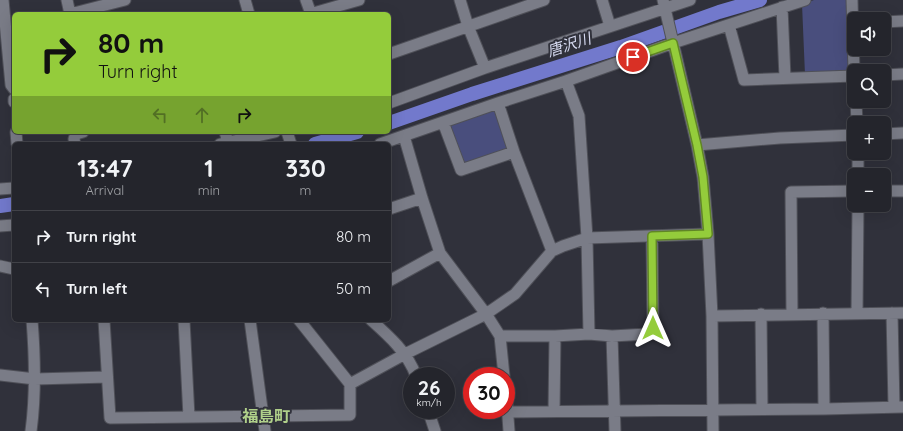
<!DOCTYPE html>
<html lang="en">
<head>
<meta charset="utf-8">
<style>
  body { margin:0; font-family:Quicksand,"Noto Sans JP",sans-serif; background:#303138; color:#f1f3f6; height:100vh; display:flex; flex-direction:column; font-size:15px; white-space:nowrap }
  * { box-sizing:border-box; margin:0 }
  p { font-size:13px; color:#a3a5a9 }
  .icon { flex:none; width:22px; height:22px; fill:none; stroke:currentColor; stroke-width:2; stroke-linecap:round; stroke-linejoin:round }
  .map { position:relative; flex:1; overflow:hidden }
  .panel { position:absolute; left:12px; top:142px; width:379px; height:180px; display:flex; flex-direction:column; background:#24252c; border-radius:6px; box-shadow:0 4px 16px #0002,0 0 0 1px #414248 }
  .panel>* { flex:none }
  .guide { position:absolute; left:12px; top:12px; width:379px; height:122px; border-radius:6px; box-shadow:0 4px 16px #0002,0 0 0 1px #414248; background:#94cc3b; color:#111; overflow:hidden }
  .fabs { position:absolute; left:847px; top:12px; display:grid; gap:8px }
  .fabs a { display:grid; place-items:center; width:44px; height:44px; border-radius:6px; background:#24252c; box-shadow:0 4px 16px #0002,0 0 0 1px #414248; font-size:20px }
  .speed { position:absolute; left:403px; top:367px; display:flex; gap:8px; font-size:20px; font-weight:700; text-align:center }
  .speed>* { display:grid; place-content:center; width:52px; height:52px; border-radius:50%; background:#24252c; box-shadow:0 4px 16px #0002,0 0 0 1px #414248; line-height:1 }
  .speed small { font-size:10px; font-weight:400 }
  .speed .limit { border:6px solid #d22; background:#fff; color:#111 }
  .pin { position:absolute; display:grid; place-items:center; width:34px; height:34px; color:#fff; margin:-17px; border:2px solid #fff; border-radius:50%; box-shadow:0 1px 4px #0007 }
  .me { position:absolute; width:44px; margin:-22px; rotate:0deg; stroke-linejoin:round; filter:drop-shadow(0 0 3px #0008) }
  .turn { display:flex; align-items:center; gap:14px; height:84px; padding:0 20px; font-size:18px }
  .turn .icon { width:52px; height:52px; stroke-width:2.5 }
  .turn b { display:block; font-size:28px; line-height:34px }
  .lanes { display:flex; align-items:center; height:38px; padding:0 20px; background:#0003; justify-content:center; gap:20px; direction:ltr }
  .lanes .off { opacity:.35 }
  .eta { display:flex; justify-content:space-evenly; align-items:center; height:68px; text-align:center }
  .eta b { font-size:24px; font-weight:700; line-height:28px }
  ul { padding:0; list-style:none }
  li { display:flex; align-items:center; gap:12px; height:52px; padding:0 20px; border-top:1px solid #414248 }
  li div { flex:1 }
  li b { display:block; font-size:15px }
  li em { font-style:normal }
  .map>svg:first-child { display:block }
  .green { fill:#494e7d }
  .lines { fill:none; stroke-linecap:round; stroke-linejoin:round }
  .river { stroke:#7279cc; stroke-width:14 }
  .minor-casing { stroke:#4f5058; stroke-width:13 }
  .minor { stroke:#7a7c87; stroke-width:11 }
  .route-casing { stroke:#608526; stroke-width:10 }
  .route { stroke:#94cc3b; stroke-width:7 }
  .labels { text-anchor:middle; stroke-width:4; stroke-linejoin:round; paint-order:stroke }
  .water-label { font-size:15px; font-style:italic; fill:#d6daf0; stroke:#30313b }
  .quarter-label { font-size:16px; font-weight:bold; fill:#b0d08a; stroke:#30313b }
</style>
</head>
<body>
<div class="map">
<svg width="903" height="431" viewBox="0 0 903 431">
  <rect width="100%" height="100%" fill="#30313b"/>
  <path class="green" d="M814,0h32l4,70 -3,3 -42,2 -3,-71z
    M495,110l13,39 -45,16 -14,-42z"/>
  <g class="lines">
    <path class="river" d="M389,123l83,-29 149,-47 98,-35 41,-12
      M315,144l42,-12
      M0,206l14,-2"/>
    <g class="minor-casing">
      <path id="minor" d="M3,0l8,85 3,4
        M67,0l3,14
        M245,0l4,14
        M306,0l5,14
        M460,0l8,26 17,42
        M602,0l8,26
        M663,0l34,145 6,32 5,57 4,82 1,115
        M852,0l2,71
        M782,7l3,71
        M70,14l55,-14
        M310,14l49,-14
        M884,22l19,-1
        M729,25l15,55 110,-4
        M389,54l155,-54
        M884,75l19,-1
        M566,81l13,35 8,122 2,96
        M14,99v3
        M856,101l1,22
        M389,103l96,-35 205,-68
        M498,103l16,49 38,99
        M443,122l18,48 53,-18
        M16,132l1,12
        M225,132l3,10
        M287,132l4,12
        M884,134l19,-1
        M404,136l18,62 18,55 46,61 14,22 4,40
        M75,144l-1,-5 2,-5 7,-2
        M220,144l55,-12
        M380,144l118,-41 68,-22 107,-38 132,-43
        M697,145l83,-7 74,-3
        M858,153v22
        M0,189l14,-1
        M884,191h19
        M389,209l33,-11
        M0,226l14,-1
        M0,266l14,3
        M389,281l51,-28
        M823,313l1,96
        M857,313l1,-108
        M892,313l2,94
        M761,314l1,95
        M792,314l-1,-122 63,-1
        M712,316l191,-3
        M104,320l6,98 240,-3v-31l-51,-64
        M184,320l5,97
        M250,320l15,111
        M371,320c18,16 37,33 45,56
        M500,336h55l34,-2 23,2 36,-2 5,-6 -1,-92
        M612,336l3,95
        M0,375l35,4 72,-2
        M350,384l55,-30 81,-40 29,-20 37,-43 11,-5 24,-8 121,-4
        M506,390l3,41
        M428,410l7,21
        M554,411l1,-75
        M508,412l316,-3 79,-2
        M31,431c5,-37 4,-74 1,-111"/>
    </g>
    <use href="#minor" class="minor"/>
  </g>
  <g class="lines">
    <g class="route-casing">
      <path id="route" d="M633,57l40,-14 24,102 6,32 5,57 -56,2 1,92"/>
    </g>
    <use href="#route" class="route"/>
  </g>
  <g class="labels">
    <g class="water-label">
      <text transform="translate(569 45) rotate(-18)" y="5">唐沢川</text>
    </g>
    <g class="quarter-label">
      <text x="266" y="422">福島町</text>
    </g>
  </g>
</svg>
<div class="fabs">
<a><svg class="icon" aria-label="sound" viewBox="0 0 24 24"><path d="M4 9h4l5-4v14l-5-4H4zM17 9q2 3 0 6"/></svg></a>
<a><svg class="icon" aria-label="search" viewBox="0 0 24 24"><circle cx="10" cy="10" r="6"/><path d="M15 15l6 6"/></svg></a>
<a>+</a>
<a>−</a>
</div>
<div class="speed"><div>26<small>km/h</small></div><div class="limit">30</div></div>
<div class="pin" style="left:633px;top:57px;background:#d93025"><svg class="icon" aria-label="arrive" viewBox="0 0 24 24"><path d="M6 21V4h12l-3 4 3 4H6"/></svg></div>
<svg class="me" style="left:653px;top:328px" viewBox="-20 -20 40 40"><path d="M0-17L14 15 0 8-14 15z" fill="#94cc3b" stroke="#fff" stroke-width="4"/></svg>
<div class="guide">
<div class="turn"><svg class="icon" aria-label="right" viewBox="0 0 24 24"><path d="M7 20v-9h11M14 6l5 5-5 5"/></svg><div><b>80 m</b>Turn right</div></div>
<div class="lanes"><svg class="icon off" aria-label="left" viewBox="0 0 24 24"><path d="M17 20v-9H6M10 6l-5 5 5 5"/></svg><svg class="icon off" aria-label="ahead" viewBox="0 0 24 24"><path d="M12 20V5M6 11l6-6 6 6"/></svg><svg class="icon" aria-label="right" viewBox="0 0 24 24"><path d="M7 20v-9h11M14 6l5 5-5 5"/></svg></div>
</div>
<section class="panel">
<div class="eta">
<div><b>13:47</b><p>Arrival</p></div>
<div><b>1</b><p>min</p></div>
<div><b>330</b><p>m</p></div>
</div>
<ul>
<li><svg class="icon" aria-label="right" viewBox="0 0 24 24"><path d="M7 20v-9h11M14 6l5 5-5 5"/></svg><div><b>Turn right</b></div><em>80 m</em></li>
<li><svg class="icon" aria-label="left" viewBox="0 0 24 24"><path d="M17 20v-9H6M10 6l-5 5 5 5"/></svg><div><b>Turn left</b></div><em>50 m</em></li>
</ul>
</section>
</div>
</body>
</html>
